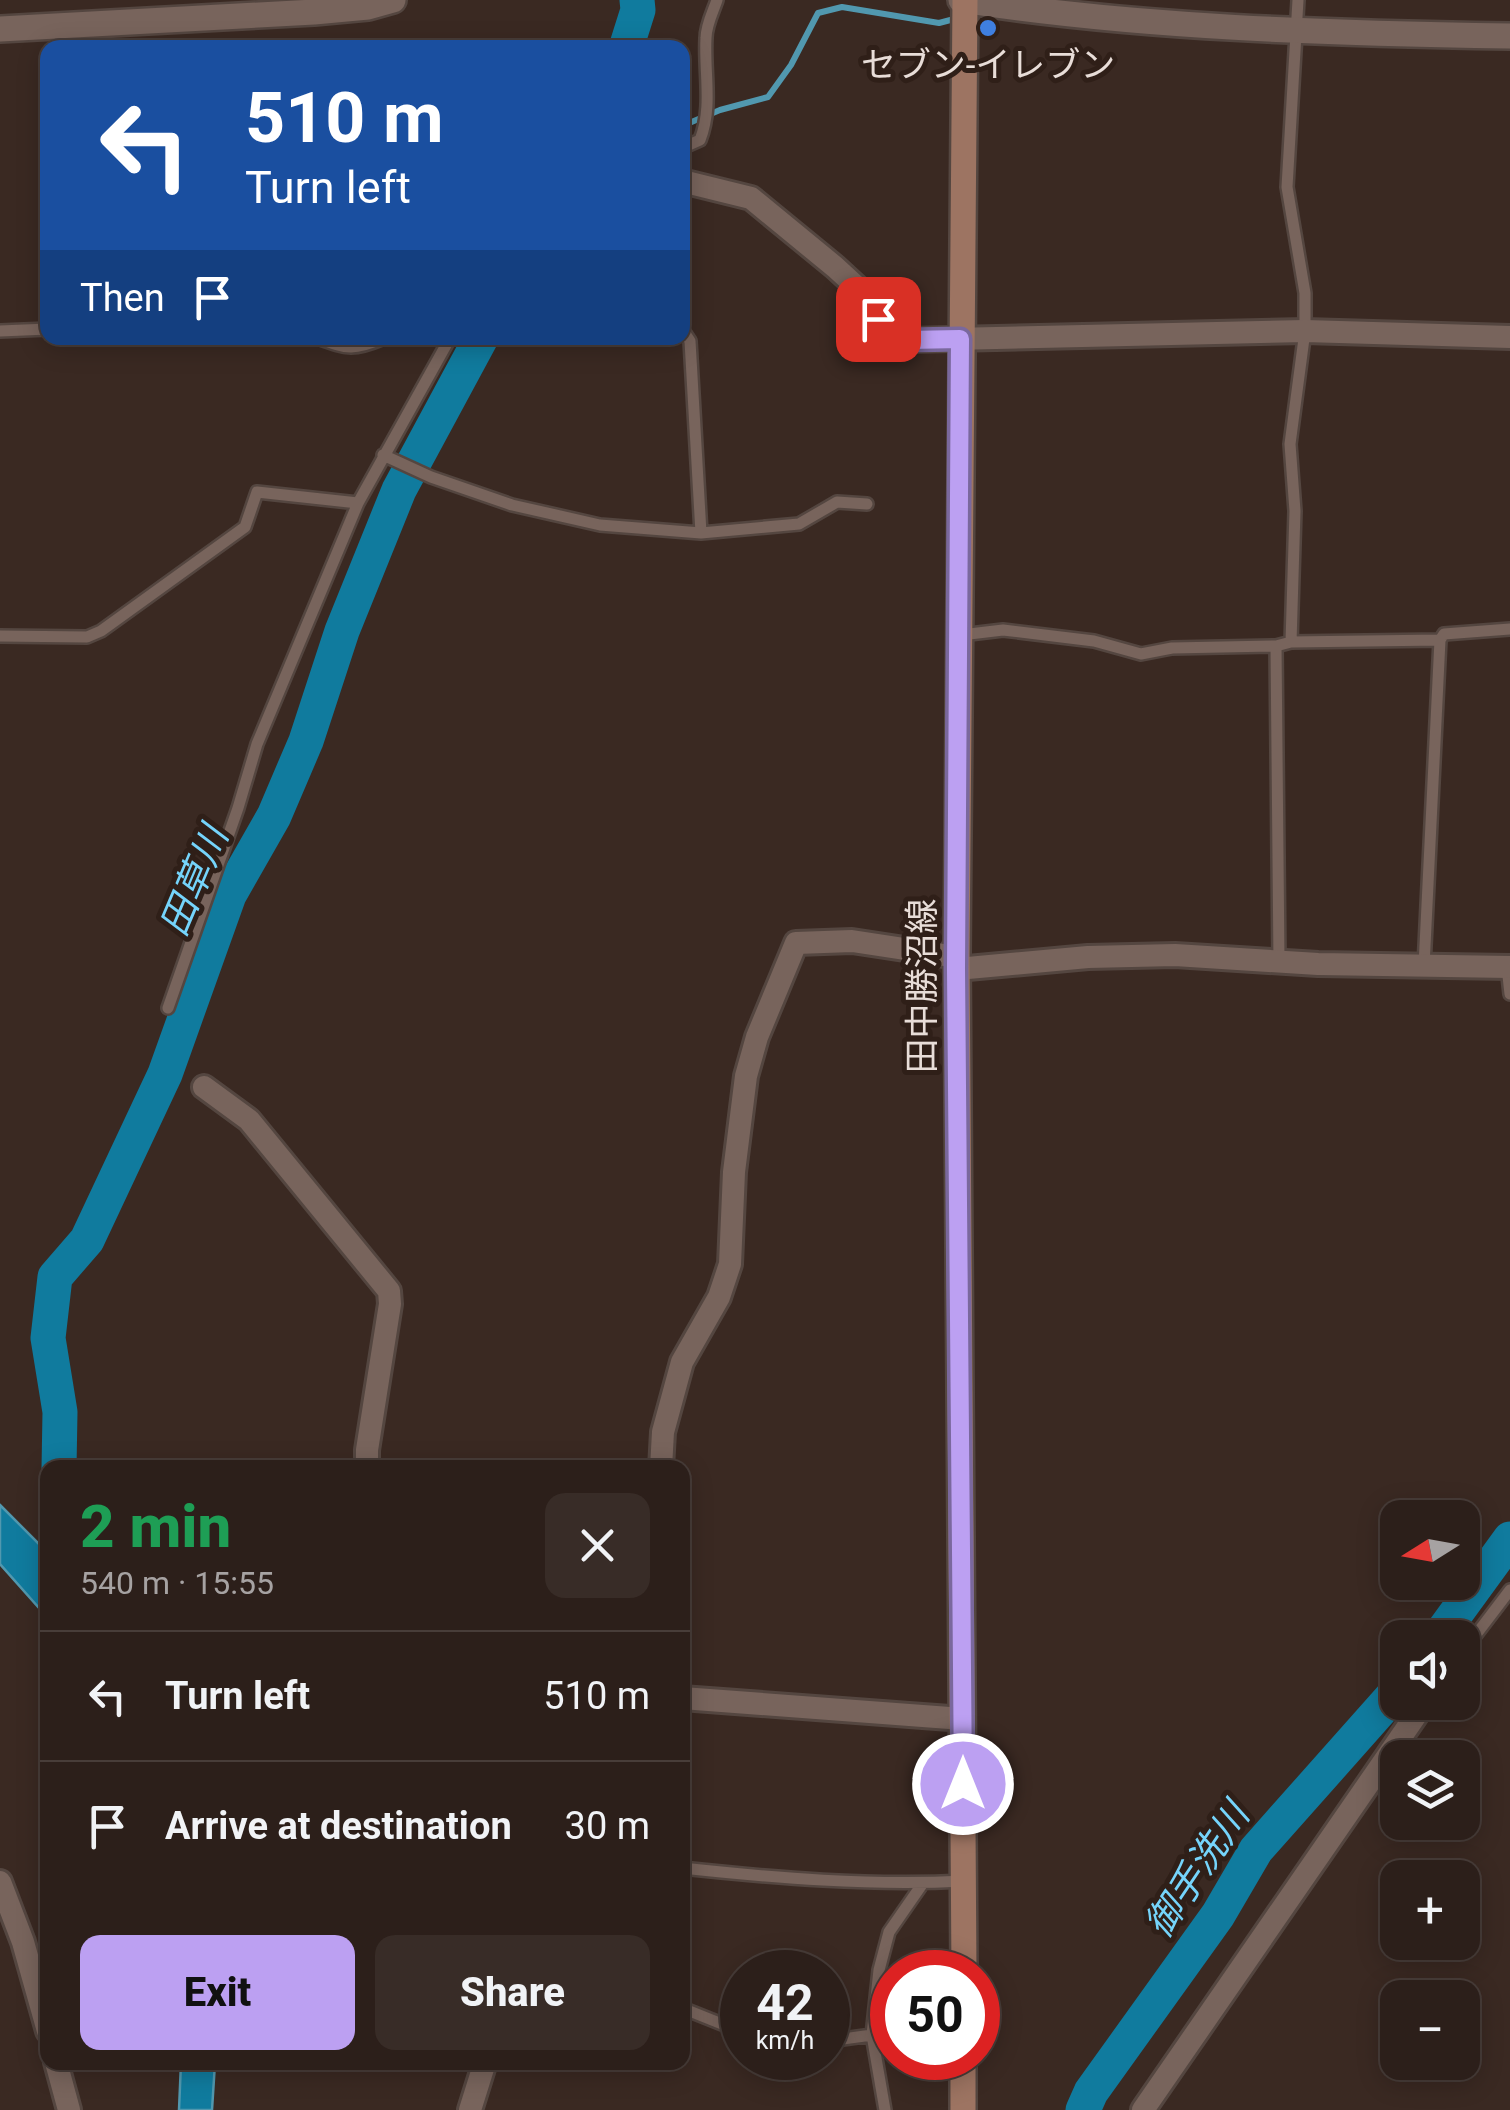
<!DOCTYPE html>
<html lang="en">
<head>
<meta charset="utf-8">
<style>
  body { margin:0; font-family:Roboto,"Noto Sans JP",sans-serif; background:#382c27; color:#f1f3f6; height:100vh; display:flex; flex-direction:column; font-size:38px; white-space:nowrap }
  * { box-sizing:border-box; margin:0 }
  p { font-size:32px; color:#a6a2a2 }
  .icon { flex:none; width:55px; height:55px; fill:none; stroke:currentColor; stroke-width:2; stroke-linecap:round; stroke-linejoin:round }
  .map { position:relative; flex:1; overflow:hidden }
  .drawer { position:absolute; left:40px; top:1460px; width:650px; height:610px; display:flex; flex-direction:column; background:#2c1f1a; border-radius:20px; box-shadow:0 5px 25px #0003,0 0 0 2px #483d39 }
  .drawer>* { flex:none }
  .top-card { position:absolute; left:40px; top:40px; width:650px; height:305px; border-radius:20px; box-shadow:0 5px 25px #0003,0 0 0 2px #483d39; background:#1a4fa0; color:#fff; overflow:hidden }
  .needle { width:65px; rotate:259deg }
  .tools { position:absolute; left:1380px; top:1500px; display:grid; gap:20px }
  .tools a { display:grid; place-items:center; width:100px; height:100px; border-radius:20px; background:#2c1f1a; box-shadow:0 5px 25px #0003,0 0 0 2px #483d39; font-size:50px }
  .speed { position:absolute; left:720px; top:1950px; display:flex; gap:20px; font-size:50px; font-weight:700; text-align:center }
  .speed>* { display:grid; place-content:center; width:130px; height:130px; border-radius:50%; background:#2c1f1a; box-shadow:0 5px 25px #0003,0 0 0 2px #483d39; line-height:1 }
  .speed small { font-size:25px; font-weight:400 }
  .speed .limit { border:15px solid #d22; background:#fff; color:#111 }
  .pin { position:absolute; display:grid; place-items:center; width:85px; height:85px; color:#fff; margin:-42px; border-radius:20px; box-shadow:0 5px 15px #0006 }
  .me { position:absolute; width:110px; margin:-55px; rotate:0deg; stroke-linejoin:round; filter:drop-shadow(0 0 8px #0008) }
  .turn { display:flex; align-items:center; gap:35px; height:210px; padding:0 40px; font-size:45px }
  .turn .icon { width:130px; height:130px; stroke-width:2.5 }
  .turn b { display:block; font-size:70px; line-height:85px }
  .then { display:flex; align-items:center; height:95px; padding:0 40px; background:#0003; gap:20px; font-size:38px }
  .round { display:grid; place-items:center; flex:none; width:105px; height:105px; border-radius:20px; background:#382c27 }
  .summary { display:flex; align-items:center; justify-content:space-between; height:170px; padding:0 40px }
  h1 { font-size:60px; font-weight:800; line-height:75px; color:#1e9e55 }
  .action { display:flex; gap:20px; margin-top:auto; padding:20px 40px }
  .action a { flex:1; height:115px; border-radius:20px; background:#bca0f2; color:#111; font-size:40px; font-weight:800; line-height:115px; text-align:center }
  .action a+a { background:#382c27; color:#f1f3f6 }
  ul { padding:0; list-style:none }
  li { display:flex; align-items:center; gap:30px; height:130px; padding:0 40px; border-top:2px solid #483d39 }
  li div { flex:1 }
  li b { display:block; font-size:38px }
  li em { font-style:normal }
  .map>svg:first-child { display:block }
  .water { fill:#107b9e; stroke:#5198af; stroke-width:2.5 }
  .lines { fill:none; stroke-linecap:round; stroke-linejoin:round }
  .stream { stroke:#5198af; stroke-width:6 }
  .river { stroke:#107b9e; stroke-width:35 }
  .service-casing { stroke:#544640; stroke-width:16 }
  .minor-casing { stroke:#544640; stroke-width:28 }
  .tertiary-casing { stroke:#544640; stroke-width:30 }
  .secondary-casing { stroke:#544640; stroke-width:30 }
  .service { stroke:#78645c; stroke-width:11 }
  .minor { stroke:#78645c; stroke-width:22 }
  .tertiary { stroke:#78645c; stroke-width:25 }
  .secondary { stroke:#9d7462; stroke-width:25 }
  .route-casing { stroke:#7a689d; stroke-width:25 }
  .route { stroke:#bca0f2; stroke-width:18 }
  .shop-dot { fill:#3f7fe0; stroke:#2f1f18; stroke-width:4 }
  .labels { text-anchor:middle; stroke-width:10; stroke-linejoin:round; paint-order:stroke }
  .poi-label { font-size:35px; fill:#e8ddd8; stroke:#2f1f18 }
  .street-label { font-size:35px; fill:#e8ddd8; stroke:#2f1f18 }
  .water-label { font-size:38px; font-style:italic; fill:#75d4fb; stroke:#2f1f18 }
</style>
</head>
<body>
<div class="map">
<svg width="1510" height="2110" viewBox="0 0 1510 2110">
  <rect width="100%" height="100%" fill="#3a2922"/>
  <path class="water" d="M0,1505l47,47v65l-47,-53z
    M181,2063h34l-3,47h-33z"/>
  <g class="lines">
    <path class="stream" d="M682,126l38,-16 48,-13 23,-32 27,-52 24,-6 97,16 19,-5"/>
    <path class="river" d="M626,48l12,-38 -1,-10
      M59,1468l1,-56 -12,-74 7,-61 32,-37 78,-166 64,-179 45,-79 32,-75 36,-110 57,-141 82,-152
      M1438,1638l72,-99
      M1083,2110l8,-18 127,-177 38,-65 142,-160"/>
    <g class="service-casing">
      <path id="service" d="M682,148l18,-8c13,-33 4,-67 6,-102 0,-13 7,-26 11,-38
        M682,329l8,12 11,192
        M0,331l48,-2
        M317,338c31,11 36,13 67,0
        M383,455l48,22 81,28 88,20 101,8 98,-9 38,-22 30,2
        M961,635l42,-5 91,11 47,13 31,-6 104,-2 15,-4 149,-2 4,-6 66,-5
        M0,636l87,1 14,-6 144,-104 12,-35 101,11
        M1291,642l4,-131 -5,-67 15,-113v-38l-18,-106 11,-187
        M1276,646l3,316
        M1424,966l16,-326
        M1507,967l3,27
        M168,1008l70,-200 19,-64 101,-241 92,-165
        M1462,1653l48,-63
        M682,1868c94,10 188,18 282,13
        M682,2008l60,24
        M872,2035l7,-65 10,-38 34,-49
        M828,2041l44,-6 13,75"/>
    </g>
    <g class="minor-casing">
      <path id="minor" d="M682,181l69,17 84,69 25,23 18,29 30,21 397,-9 205,6
        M957,969l131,-12 87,-2 143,9 192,3
        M204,1087l45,33 140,171 1,13 -23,146v18
        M661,1468l2,-36 19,-70 37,-65 11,-33 4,-92 12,-96 11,-39 39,-94 56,-2 105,16
        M682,1698l281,21
        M0,1882l23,60 25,89
        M56,2062l13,48
        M470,2110l15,-48
        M1143,2110l282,-408"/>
    </g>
    <g class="tertiary-casing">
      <path id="tertiary" d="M961,0c182,28 365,33 549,36
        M0,29l314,-17 54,-5 25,-7"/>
    </g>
    <g class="secondary-casing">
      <path id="secondary" d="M964,1972l-7,-1015 8,-957
        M963,2110v-52"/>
    </g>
    <use href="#service" class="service"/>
    <use href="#minor" class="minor"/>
    <use href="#tertiary" class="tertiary"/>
    <use href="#secondary" class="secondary"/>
  </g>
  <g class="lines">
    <g class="route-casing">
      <path id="route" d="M878,319l30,21 52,-1 -4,630 7,815"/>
    </g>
    <use href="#route" class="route"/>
  </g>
  <circle class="shop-dot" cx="988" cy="28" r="10"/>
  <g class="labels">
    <g class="poi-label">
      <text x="988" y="77">セブン-イレブン</text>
    </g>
    <g class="street-label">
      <text transform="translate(922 986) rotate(-90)" y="12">田中勝沼線</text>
    </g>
    <g class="water-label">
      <text transform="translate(194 881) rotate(-67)" y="13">田草川</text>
      <text transform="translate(1197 1870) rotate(-56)" y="13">御手洗川</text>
    </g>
  </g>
</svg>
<div class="tools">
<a><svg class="needle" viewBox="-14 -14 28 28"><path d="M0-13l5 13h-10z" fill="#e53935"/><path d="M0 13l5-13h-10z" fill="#a6a2a2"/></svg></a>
<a><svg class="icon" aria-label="sound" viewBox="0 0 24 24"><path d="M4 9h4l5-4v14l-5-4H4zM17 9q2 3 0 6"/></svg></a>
<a><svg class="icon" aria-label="layers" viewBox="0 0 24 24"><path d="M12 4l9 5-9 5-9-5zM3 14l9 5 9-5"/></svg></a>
<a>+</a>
<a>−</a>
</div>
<div class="speed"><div>42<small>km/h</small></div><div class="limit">50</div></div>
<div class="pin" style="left:878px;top:319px;background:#d93025"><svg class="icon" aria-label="arrive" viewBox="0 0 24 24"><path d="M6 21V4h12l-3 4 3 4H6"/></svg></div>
<svg class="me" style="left:963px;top:1784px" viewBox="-20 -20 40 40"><circle r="17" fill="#bca0f2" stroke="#fff" stroke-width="3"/><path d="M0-11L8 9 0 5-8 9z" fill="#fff"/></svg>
<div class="top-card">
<div class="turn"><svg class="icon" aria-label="left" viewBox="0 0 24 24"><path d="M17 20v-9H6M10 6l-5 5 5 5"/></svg><div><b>510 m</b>Turn left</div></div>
<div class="then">Then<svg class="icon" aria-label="arrive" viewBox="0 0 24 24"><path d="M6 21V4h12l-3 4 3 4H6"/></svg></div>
</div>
<section class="drawer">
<div class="summary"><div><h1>2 min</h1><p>540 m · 15:55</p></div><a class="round"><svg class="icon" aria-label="close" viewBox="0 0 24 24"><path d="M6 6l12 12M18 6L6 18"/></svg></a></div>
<ul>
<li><svg class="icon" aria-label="left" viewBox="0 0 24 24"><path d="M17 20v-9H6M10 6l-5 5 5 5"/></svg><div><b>Turn left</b></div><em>510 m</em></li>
<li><svg class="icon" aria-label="arrive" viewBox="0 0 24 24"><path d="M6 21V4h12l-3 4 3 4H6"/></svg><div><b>Arrive at destination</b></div><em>30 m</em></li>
</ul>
<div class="action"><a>Exit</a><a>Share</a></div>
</section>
</div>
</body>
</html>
